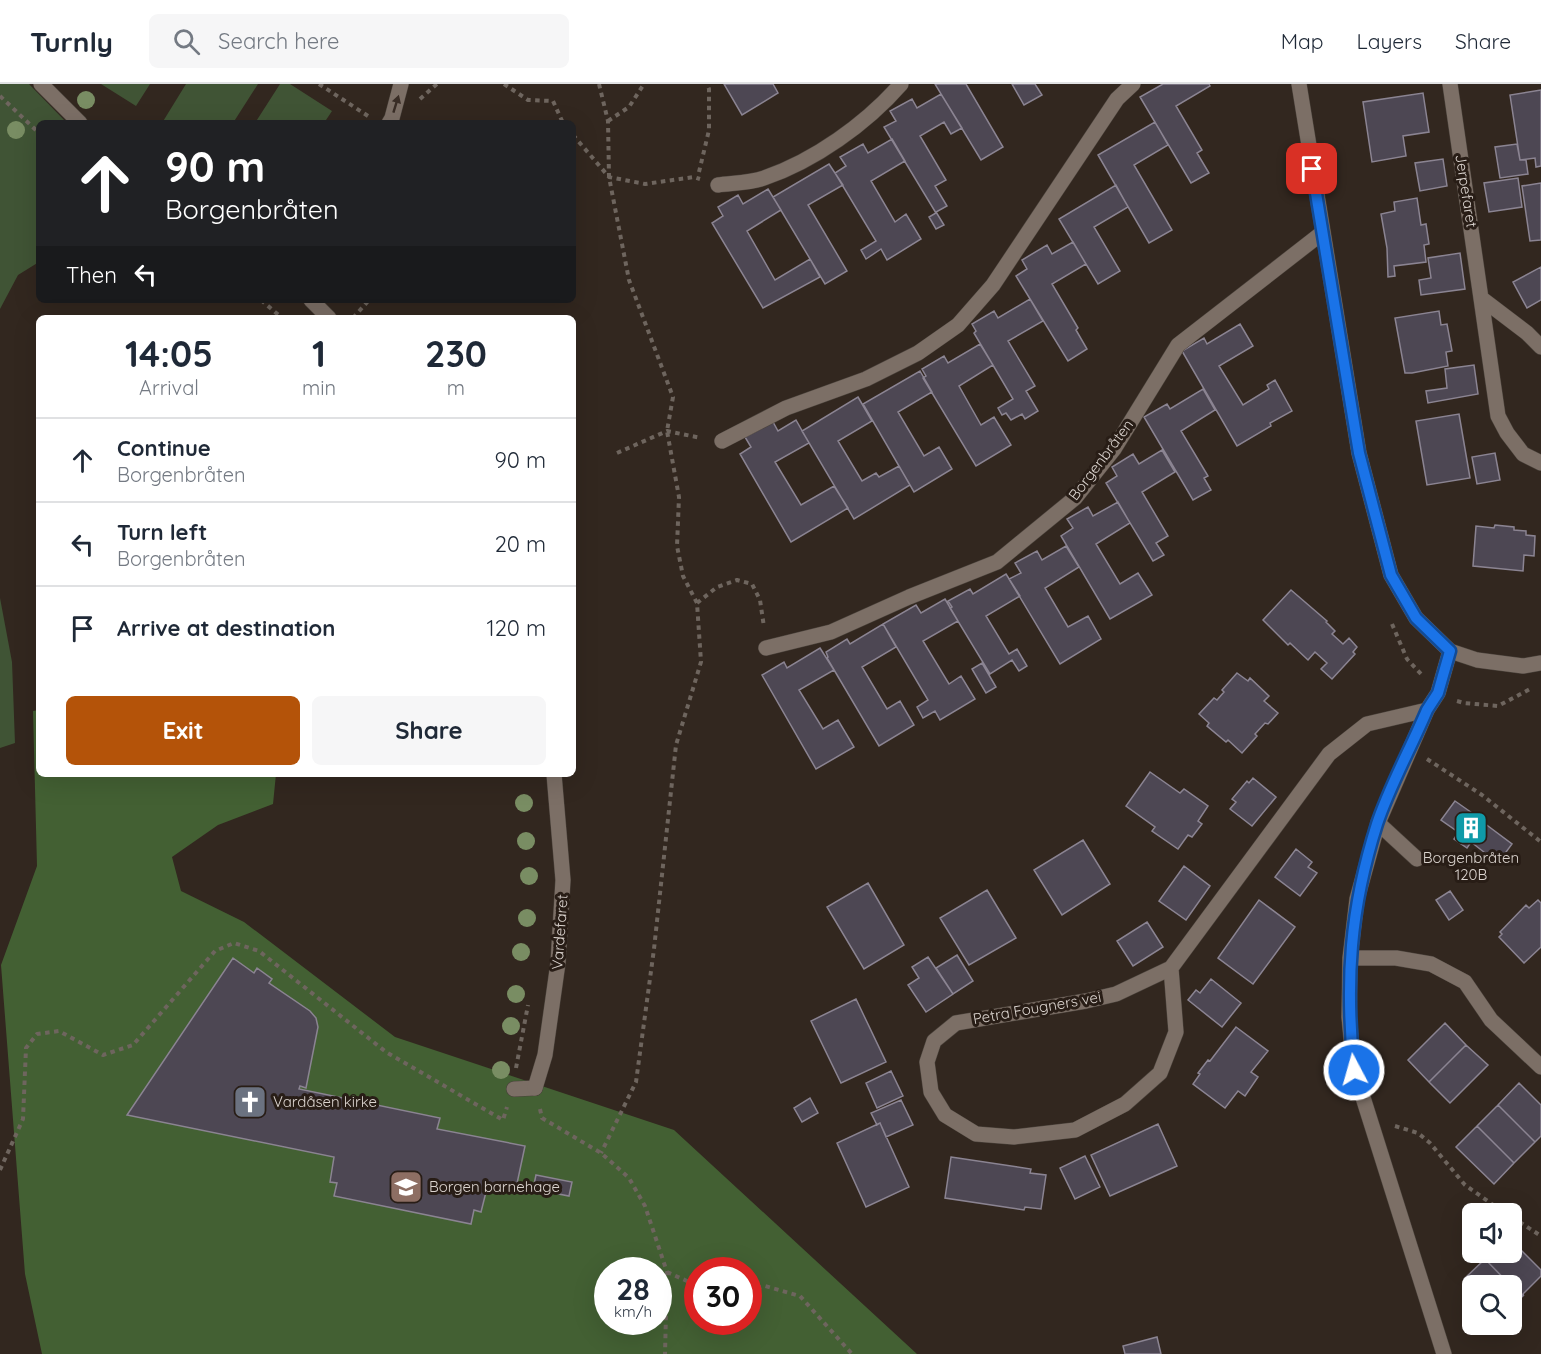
<!DOCTYPE html>
<html lang="en">
<head>
<meta charset="utf-8">
<style>
  body { margin:0; font-family:Quicksand,sans-serif; background:#f6f6f7; color:#1f2937; height:100vh; display:flex; flex-direction:column; font-size:22px; white-space:nowrap }
  * { box-sizing:border-box; margin:0 }
  p { font-size:20px; color:#747a83 }
  .icon { flex:none; width:33px; height:33px; fill:none; stroke:currentColor; stroke-width:2; stroke-linecap:round; stroke-linejoin:round }
  .map { position:relative; flex:1; overflow:hidden }
  .drawer { position:absolute; left:36px; top:231px; width:540px; height:462px; display:flex; flex-direction:column; background:#fff; border-radius:9px; box-shadow:0 6px 24px #0002 }
  .drawer>* { flex:none }
  .hud { position:absolute; left:36px; top:36px; width:540px; height:183px; border-radius:9px; box-shadow:0 6px 24px #0002; background:#202124; color:#fff; overflow:hidden }
  .buttons { position:absolute; left:1462px; top:1119px; display:grid; gap:12px }
  .buttons a { display:grid; place-items:center; width:60px; height:60px; border-radius:9px; background:#fff; box-shadow:0 6px 24px #0002; font-size:30px }
  .speed { position:absolute; left:594px; top:1173px; display:flex; gap:12px; font-size:30px; font-weight:700; text-align:center }
  .speed>* { display:grid; place-content:center; width:78px; height:78px; border-radius:50%; background:#fff; box-shadow:0 6px 24px #0002; line-height:1 }
  .speed small { font-size:15px; font-weight:400 }
  .speed .limit { border:9px solid #d22; background:#fff; color:#111 }
  .pin { position:absolute; display:grid; place-items:center; width:51px; height:51px; color:#fff; margin:-26px; border-radius:12px; box-shadow:0 3px 9px #0006 }
  .me { position:absolute; width:66px; margin:-33px; rotate:354deg; stroke-linejoin:round; filter:drop-shadow(0 0 4px #0008) }
  .turn { display:flex; align-items:center; gap:21px; height:126px; padding:0 30px; font-size:27px }
  .turn .icon { width:78px; height:78px; stroke-width:2.5 }
  .turn b { display:block; font-size:42px; line-height:51px }
  .then { display:flex; align-items:center; height:57px; padding:0 30px; background:#0003; gap:12px; font-size:22px }
  .eta { display:flex; justify-content:space-evenly; align-items:center; height:102px; text-align:center }
  .eta b { font-size:36px; font-weight:700; line-height:42px }
  .action { display:flex; gap:12px; margin-top:auto; padding:12px 30px }
  .action a { flex:1; height:69px; border-radius:9px; background:#b45309; color:#fff; font-size:24px; font-weight:700; line-height:69px; text-align:center }
  .action a+a { background:#f6f6f7; color:#1f2937 }
  ul { padding:0; list-style:none }
  li { display:flex; align-items:center; gap:18px; height:84px; padding:0 30px; border-top:2px solid #e0e1e3 }
  li div { flex:1 }
  li b { display:block; font-size:22px }
  li em { font-style:normal }
  header { display:flex; align-items:center; gap:36px; box-sizing:border-box; height:84px; padding:0 30px; background:#fff; border-bottom:2px solid #e0e1e3 }
  header strong { font-size:28px }
  nav { display:flex; gap:33px; margin-inline-start:auto; font-size:21px }
  .search { width:420px; height:54px; background:#f6f6f7; display:flex; align-items:center; gap:15px; box-sizing:border-box; padding:0 21px; border-radius:9px; color:#747a83; font-size:22px }
  .map>svg:first-child { display:block }
  .green { fill:#405435 }
  .forest { fill:#436033; fill-rule:evenodd }
  .building { fill:#4d4753; stroke:#8b8492; stroke-width:1.5 }
  .lines { fill:none; stroke-linecap:round; stroke-linejoin:round }
  .lane-casing { stroke:#4b433c; stroke-width:16 }
  .street-casing { stroke:#4b433c; stroke-width:16 }
  .path { stroke:#6e655e; stroke-width:4; stroke-dasharray:4.5 4.5; stroke-linecap:butt }
  .lane { stroke:#7c6f66; stroke-width:15 }
  .street { stroke:#7c6f66; stroke-width:15 }
  .tree { fill:#798d63 }
  .oneway { fill:#392d26 }
  .route-casing { stroke:#114b97; stroke-width:15 }
  .route { stroke:#1a73e8; stroke-width:10 }
  .labels { text-anchor:middle; stroke-width:6; stroke-linejoin:round; paint-order:stroke }
  .street-label { font-size:15px; fill:#dbd4cf; stroke:#281d16 }
  .poi-label { font-size:15px; fill:#dbd4cf; stroke:#281d16; text-anchor:start }
</style>
</head>
<body>
<header>
<strong>Turnly</strong>
<div class="search"><svg class="icon" aria-label="search" viewBox="0 0 24 24"><circle cx="10" cy="10" r="6"/><path d="M15 15l6 6"/></svg>Search here</div>
<nav><a>Map</a><a>Layers</a><a>Share</a></nav>
</header>
<div class="map">
<svg width="1541" height="1270" viewBox="0 0 1541 1270">
  <rect width="100%" height="100%" fill="#32271f"/>
  <path class="green" d="M0,0h29l38,39h-28v139l-21,13 -18,34z
    M101,0h49l-14,22z
    M186,0h72l-25,39h-71z
    M280,0h10l42,27 -8,12h-69z
    M0,514l12,64 3,81 -15,5z"/>
  <path class="forest" d="M39,626v64h237l-3,30 -55,21 -46,32 9,34 63,31 151,115 279,93 243,224h-875l-17,-80 -24,-309 36,-99 -4,-155zM608,1186h50v52h-50zM698,1186h50v52h-50z"/>
  <path class="building" d="M724,0h49l5,9 -36,22z
    M935,0h31l37,63 -22,13z
    M1012,0h23l7,11 -18,10z
    M1163,0h46l1,2 -34,20 26,44 -5,3 12,20 -18,10 -51,-86z
    M1541,6v76l-5,1 -1,-9 -15,2 -10,-65z
    M1423,9l6,39 -26,4 3,20 -34,6 -9,-60z
    M941,10l21,34 -11,6 -7,-12 -24,14 26,44 -11,6 12,20 -11,6 8,13 -8,4 -7,-12 7,-4 -52,-86 12,-6 -6,-10 22,-12 5,9z
    M1155,38l13,23 -34,20 38,65 -23,13 -51,-88z
    M892,55l13,22 -34,20 24,41 11,-8 15,25 -34,21 -6,-11 -15,10 -5,-9 15,-9 -41,-68 11,-7 -6,-9 23,-13 5,9z
    M1517,60l3,16h6l2,14 -28,4 -5,-31z
    M1443,75l4,27 -27,5 -5,-28z
    M829,80l14,21 -35,20 39,66 -22,13 -52,-87z
    M1518,94l4,29 -33,5 -5,-29z
    M1541,99v57l-11,1 -8,-55z
    M1116,101l12,22 -34,20 26,44 -22,13 -39,-65z
    M768,105l13,21 -34,21 28,49 35,-21 10,18 -57,31 -51,-85 11,-7 -5,-9 20,-12 5,9z
    M1417,114l4,27 5,-1 3,20 -5,1 2,17 -32,4 1,10 -7,1 -1,-29 -6,-34 14,-3 -1,-9z
    M1073,158l13,22 -34,20 26,44 -2,2 11,19 -19,12 -52,-85 11,-7 -5,-9 25,-15 5,9z
    M1460,169l5,36 -44,6 -2,-15 12,-2 -3,-20z
    M1541,183v33l-14,8 -14,-26z
    M1030,215l13,22 -35,20 27,45 -9,5 12,20 -13,8 -3,-5 -11,6 -5,-7 -4,2 -4,-7 15,-9 -39,-66 2,-2 -4,-7 22,-13 4,7z
    M1439,227l2,14 6,-1 5,27 -6,1 2,14 -36,7h-7l-10,-55z
    M1240,240l13,22 -34,20 24,39 26,-16 -2,-4 8,-5 17,31 -22,12 1,3 -34,20 -55,-95 22,-13 3,6z
    M980,260l13,21 -34,21 22,39 13,-8 17,28 -35,21 -53,-88 3,-2 -4,-7 22,-13 4,7z
    M1474,281l4,29 -50,9 -2,-12 21,-3 -2,-19z
    M920,287l12,21 -34,20 26,44 15,-9 13,22 -38,23 -51,-88z
    M1203,305l12,21 -34,21 27,45 -4,2 7,12 -18,10 -49,-83 23,-13 3,5z
    M858,313l14,24 -34,20 24,40 14,-8 3,4 20,-11 11,19 -56,34 -52,-88z
    M1459,330l11,64 -43,7 -11,-64z
    M796,336l13,23 -34,19 26,43 33,-19 14,22 -57,34 -51,-88 11,-7 -6,-10 28,-15 5,9z
    M1162,366l13,22 -33,20 26,44 -12,7 8,12 -11,6 -47,-78 11,-7 -5,-9 21,-13 6,10z
    M1495,369l5,27 -23,4 -5,-27z
    M1118,418l12,21 -34,21 24,40 18,-11 14,22 -42,24 -49,-83 12,-8 -6,-9 21,-12 5,9z
    M1495,441l19,2v3l12,1v4l9,1 -1,20 -10,-1 -1,16 -50,-5 3,-40 18,2z
    M1066,462l13,21 -34,21 23,39 20,-11 13,23 -41,25 -51,-85 12,-6 -6,-10 22,-12 5,9z
    M1006,490l14,22 -34,20 23,38 8,-5 10,17 -8,5 -7,-11 -22,14 -40,-66 2,-1 -4,-6 22,-12 3,5z
    M1291,506l36,31 -1,1 9,9 -3,3 11,10 6,-6 8,9 -4,5 2,2 -23,25 -11,-10 6,-6 -12,-11 -7,8 -18,-17 -2,2 -25,-25z
    M945,515l13,22 -35,20 26,43 12,-8 14,23 -35,21 -5,-9 -12,7 -6,-11 11,-7 -45,-76 33,-19 5,8z
    M883,540l13,23 -34,20 25,42 13,-8 14,24 -35,21 -52,-88 1,-1 -2,-5 21,-13 3,5z
    M820,564l14,22 -35,20 24,39 15,-9 16,27 -38,22 -54,-94 22,-13 3,6z
    M982,579l14,24 -10,6 -14,-24z
    M1237,589l11,8 2,-3 19,18 -5,5 14,12 -10,11 -3,-1 -10,11 2,2 -15,17 -14,-13 -2,2 -19,-16 2,-3 -10,-9 15,-16 3,2 7,-8 -2,-2z
    M1150,688l30,21 4,-4 24,17 -10,15 4,3 -10,13 -4,-2 -10,14 -26,-18 3,-4 -29,-21z
    M1253,694l23,19 -24,29 -22,-17 6,-7 -4,-3 15,-18 2,2z
    M1455,717l30,21 -1,1 28,21 -14,19 -27,-21 -4,6 -13,-9 4,-7 -17,-12z
    M1083,756l27,44 -48,31 -28,-45z
    M1296,765l16,13 -4,5 9,6 -17,23 -25,-19z
    M1184,782l26,20 -24,34 -27,-19z
    M868,799l36,62 -40,24 -37,-62z
    M987,806l29,48 -47,27 -29,-47z
    M1450,807l13,19 -14,10 -13,-20z
    M1259,816l36,27 -42,57 -35,-26z
    M1538,816l3,3v44l-17,16 -25,-26 3,-3 -2,-2 26,-27 3,3z
    M1147,838l16,25 -30,19 -16,-25z
    M957,871l16,26 -20,13 -17,-26z
    M928,873l25,37 -27,18 -18,-27 11,-7 -7,-11z
    M233,874l21,15 3,-5 15,11 -3,4 41,28 6,7 2,9 -12,61 -6,-2 -1,3 141,29 -3,11 88,17 -10,47 -28,-5 -6,24 -7,-2 -3,14 -137,-28 3,-13 -7,-1 4,-25 -207,-42z
    M1211,895l30,24 -19,24 -34,-27 8,-10 4,3z
    M856,915l30,63 -45,21 -30,-62z
    M1445,939l21,22 -37,37 -21,-22z
    M1236,943l32,24 -17,21 7,5 -13,19 -7,-5 -13,17 -32,-24 7,-10 -2,-1 10,-13 2,1z
    M1466,961l22,20 -38,38 -21,-21z
    M891,987l12,25 -26,12 -11,-25z
    M1519,999l22,22v31l-6,6 -37,-37z
    M810,1014l8,15 -16,9 -8,-14z
    M901,1016l12,25 -27,12 -6,-14 -3,2 -6,-12z
    M1498,1021l37,37 -21,21 -37,-37z
    M880,1039l29,64 -43,20 -29,-64z
    M1158,1040l19,42 -67,30 -19,-41z
    M1477,1042l37,37 -20,21 -38,-37z
    M1085,1072l15,31 -25,12 -15,-31z
    M951,1073l80,12 -1,4 16,2 -5,34 -16,-2 -1,3 -79,-12z
    M536,1091l36,7 -3,14 -36,-7z
    M1512,1157l29,29v6l-20,20 -37,-38 6,-6h22z
    M1485,1175l26,27h-38v2l-9,-9z
    M1512,1203l9,9 3,-1 -12,11z
    M1157,1253l4,17h-36l-2,-8z"/>
  <g class="lines">
    <g class="lane-casing">
      <path id="lane" d="M389,39l3,-5 9,-34
        M1378,739l39,36
        M514,1005l21,-1"/>
    </g>
    <g class="street-casing">
      <path id="street" d="M41,0l39,39
        M1299,0l60,369 32,122 25,43 34,33 27,9 46,6 18,-3
        M1450,0l48,332 9,17 16,21 18,9
        M718,101c14,-2 32,-2 46,-7 50,-17 102,-54 137,-94
        M1481,214l46,35 14,14
        M311,216l18,18
        M722,357l64,-33 80,-29 52,-26 40,-28 35,-40 124,-186 16,-15
        M766,564l65,-16 78,-35 88,-35 78,-64 39,-49 64,-104 144,-112
        M1350,874h46l35,6 34,18 26,38 50,47
        M1171,884l5,64 -16,41 -35,31 -50,26 -61,7 -38,-3 -31,-19 -14,-23 -4,-30 7,-21 22,-18 130,-22 30,-7 55,-26 158,-214 38,-30 60,-14
        M535,1004l10,-33 13,-92 5,-83 -9,-106
        M1444,1270l-90,-285 -5,-52 1,-59 7,-59 21,-76 49,-113 11,-17 12,-42"/>
    </g>
    <path class="path" d="M319,0l49,32
      M504,0l24,16 25,1 10,22
      M599,0l9,37 1,56 20,103 44,117 -6,34 12,66 -2,49 6,30 14,27 4,59 -25,83 -22,204 -18,133 -35,71
      M0,12l39,37
      M420,15l17,-15
      M608,37l21,-14 15,-23
      M573,51l36,42 36,7 49,-7 6,2
      M699,88l10,-42v-41l-2,-5
      M261,216l21,18
      M353,234l16,-18
      M617,369l50,-22 34,7
      M697,519l20,-16 20,-7 15,4 8,16 4,27
      M1392,540l15,35 14,15
      M1457,617l7,2 34,3 34,-18
      M1427,675l55,36 59,47
      M516,984l12,-63
      M540,1025l2,9 59,35 28,25 16,28 22,66 -2,82
      M1395,1042l23,7 12,10 35,42 41,29
      M0,1086l23,-51 3,-71 11,-14 22,-3 44,24 30,-10 82,-94 19,-8 25,8 127,101 117,68 4,-13
      M1512,1133l29,19
      M667,1188l31,14
      M748,1206l17,-4 35,10 52,58"/>
    <use href="#lane" class="lane"/>
    <use href="#street" class="street"/>
  </g>
  <g class="tree">
    <circle cx="86" cy="16" r="9"/>
    <circle cx="16" cy="46" r="9"/>
    <circle cx="524" cy="719" r="9"/>
    <circle cx="526" cy="757" r="9"/>
    <circle cx="529" cy="792" r="9"/>
    <circle cx="527" cy="834" r="9"/>
    <circle cx="521" cy="868" r="9"/>
    <circle cx="516" cy="910" r="9"/>
    <circle cx="511" cy="942" r="9"/>
    <circle cx="501" cy="986" r="9"/>
  </g>
  <defs><path id="oneway-solid" d="M-6-.8H1V-3.2L6.5 0L1 3.2V.8H-6Z" transform="scale(1.5)"/></defs>
  <use class="oneway" href="#oneway-solid" transform="translate(396 20) rotate(-73)"/>
  <g class="lines">
    <g class="route-casing">
      <path id="route" d="M1312,85l47,284 32,122 25,43 34,33 -12,42 -11,17c-16,38 -37,75 -50,114 -27,85 -32,157 -23,246"/>
    </g>
    <use href="#route" class="route"/>
  </g>
  <defs>
    <g id="building-square" transform="scale(1.725)"><rect x="-9" y="-9" width="18" height="18" rx="4" fill="#0f9aa8" stroke="#281d16"/><path d="M-4-6H4V6H1V3H-1V6H-4ZM-2.5-4.3h1.7v1.8h-1.7ZM.8-4.3h1.7v1.8H.8ZM-2.5-1h1.7V.8h-1.7ZM.8-1h1.7V.8H.8Z" fill="#fff"/></g>
    <g id="church-square" transform="scale(1.725)"><rect x="-9" y="-9" width="18" height="18" rx="4" fill="#6b7280" stroke="#281d16"/><path d="M-1.2-6h2.4v3.5h3.3v2.4h-3.3V6h-2.4V-.1h-3.3v-2.4h3.3Z" fill="#fff"/></g>
    <g id="school-square" transform="scale(1.725)"><rect x="-9" y="-9" width="18" height="18" rx="4" fill="#8d6e63" stroke="#281d16"/><path d="M0-5L7-2L0 1L-7-2ZM-4 1L0 2.5L4 1V4Q0 6-4 4Z" fill="#fff"/></g>
  </defs>
  <g fill-rule="evenodd">
    <use href="#building-square" x="1471" y="744"/>
    <use href="#church-square" x="250" y="1018"/>
    <use href="#school-square" x="406" y="1103"/>
  </g>
  <g class="labels">
    <g class="street-label">
      <text transform="translate(1466 107) rotate(81)" y="5">Jerpefaret</text>
      <text transform="translate(1101 376) rotate(-53)" y="5">Borgenbråten</text>
      <text transform="translate(560 848) rotate(-86)" y="5">Vardefaret</text>
      <text transform="translate(1037 924) rotate(-10)" y="5">Petra Fougners vei</text>
    </g>
    <g class="poi-label">
      <text x="1471" y="779" text-anchor="middle">Borgenbråten<tspan x="1471" dy="17">120B</tspan></text>
      <text x="273" y="1023">Vardåsen kirke</text>
      <text x="429" y="1108">Borgen barnehage</text>
    </g>
  </g>
</svg>
<div class="buttons">
<a><svg class="icon" aria-label="sound" viewBox="0 0 24 24"><path d="M4 9h4l5-4v14l-5-4H4zM17 9q2 3 0 6"/></svg></a>
<a><svg class="icon" aria-label="search" viewBox="0 0 24 24"><circle cx="10" cy="10" r="6"/><path d="M15 15l6 6"/></svg></a>
</div>
<div class="speed"><div>28<small>km/h</small></div><div class="limit">30</div></div>
<div class="pin" style="left:1312px;top:85px;background:#d93025"><svg class="icon" aria-label="arrive" viewBox="0 0 24 24"><path d="M6 21V4h12l-3 4 3 4H6"/></svg></div>
<svg class="me" style="left:1354px;top:986px" viewBox="-20 -20 40 40"><circle r="17" fill="#1a73e8" stroke="#fff" stroke-width="3"/><path d="M0-11L8 9 0 5-8 9z" fill="#fff"/></svg>
<div class="hud">
<div class="turn"><svg class="icon" aria-label="ahead" viewBox="0 0 24 24"><path d="M12 20V5M6 11l6-6 6 6"/></svg><div><b>90 m</b>Borgenbråten</div></div>
<div class="then">Then<svg class="icon" aria-label="left" viewBox="0 0 24 24"><path d="M17 20v-9H6M10 6l-5 5 5 5"/></svg></div>
</div>
<section class="drawer">
<div class="eta">
<div><b>14:05</b><p>Arrival</p></div>
<div><b>1</b><p>min</p></div>
<div><b>230</b><p>m</p></div>
</div>
<ul>
<li><svg class="icon" aria-label="ahead" viewBox="0 0 24 24"><path d="M12 20V5M6 11l6-6 6 6"/></svg><div><b>Continue</b><p>Borgenbråten</p></div><em>90 m</em></li>
<li><svg class="icon" aria-label="left" viewBox="0 0 24 24"><path d="M17 20v-9H6M10 6l-5 5 5 5"/></svg><div><b>Turn left</b><p>Borgenbråten</p></div><em>20 m</em></li>
<li><svg class="icon" aria-label="arrive" viewBox="0 0 24 24"><path d="M6 21V4h12l-3 4 3 4H6"/></svg><div><b>Arrive at destination</b></div><em>120 m</em></li>
</ul>
<div class="action"><a>Exit</a><a>Share</a></div>
</section>
</div>
</body>
</html>
